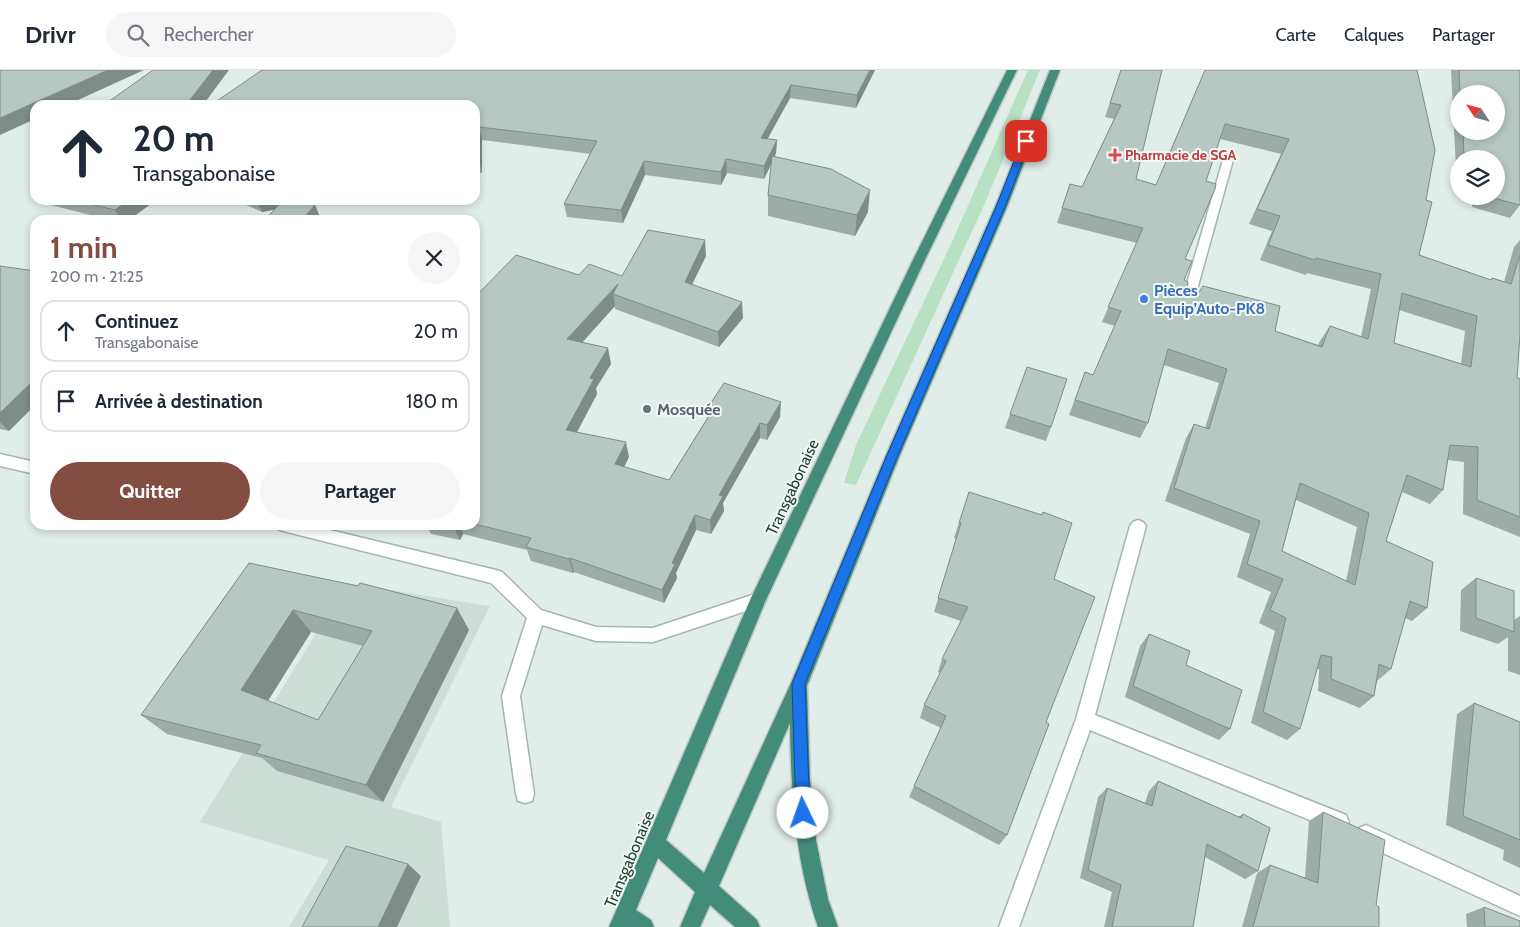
<!DOCTYPE html>
<html lang="fr">
<head>
<meta charset="utf-8">
<style>
  body { margin:0; font-family:Cabin,sans-serif; background:#f6f6f7; color:#1f2937; height:100vh; display:flex; flex-direction:column; font-size:19px; white-space:nowrap }
  * { box-sizing:border-box; margin:0 }
  p { font-size:16px; color:#747a83 }
  .icon { flex:none; width:28px; height:28px; fill:none; stroke:currentColor; stroke-width:2; stroke-linecap:round; stroke-linejoin:round }
  .map { position:relative; flex:1; overflow:hidden }
  .side { position:absolute; left:30px; top:145px; width:450px; height:315px; display:flex; flex-direction:column; background:#fff; border-radius:15px; box-shadow:0 2px 8px #0003 }
  .side>* { flex:none }
  .guide { position:absolute; left:30px; top:30px; width:450px; height:105px; border-radius:15px; box-shadow:0 2px 8px #0003; background:#fff; color:#1f2937; overflow:hidden }
  .needle { width:32px; rotate:306deg }
  .controls { position:absolute; left:1450px; top:15px; display:grid; gap:10px }
  .controls a { display:grid; place-items:center; width:55px; height:55px; border-radius:50%; background:#fff; box-shadow:0 2px 8px #0003; font-size:25px }
  .pin { position:absolute; display:grid; place-items:center; width:42px; height:42px; color:#fff; margin:-21px; border-radius:10px; box-shadow:0 2px 8px #0006 }
  .me { position:absolute; width:55px; margin:-28px; rotate:357deg; stroke-linejoin:round; filter:drop-shadow(0 0 4px #0008) }
  .turn { display:flex; align-items:center; gap:18px; height:105px; padding:0 20px; font-size:22px }
  .turn .icon { width:65px; height:65px; stroke-width:2.5 }
  .turn b { display:block; font-size:35px; line-height:42px }
  .round { display:grid; place-items:center; flex:none; width:52px; height:52px; border-radius:26px; background:#f6f6f7 }
  .head { display:flex; align-items:center; justify-content:space-between; height:85px; padding:0 20px }
  h1 { font-size:30px; font-weight:700; line-height:38px; color:#844d41 }
  .primary-button { display:flex; gap:10px; margin-top:auto; padding:10px 20px }
  .primary-button a { flex:1; height:58px; border-radius:30px; background:#844d41; color:#fff; font-size:20px; font-weight:700; line-height:58px; text-align:center }
  .primary-button a+a { background:#f6f6f7; color:#1f2937 }
  ul { padding:0; list-style:none }
  li { display:flex; align-items:center; gap:15px; height:62px; margin:0 10px 8px; padding:0 10px; border:2px solid #e0e1e3; border-radius:15px }
  li div { flex:1 }
  li b { display:block; font-size:19px }
  li em { font-style:normal }
  header { display:flex; align-items:center; gap:30px; box-sizing:border-box; height:70px; padding:0 25px; background:#fff; border-bottom:1px solid #e0e1e3 }
  header strong { font-size:24px }
  nav { display:flex; gap:28px; margin-inline-start:auto; font-size:18px }
  .search { width:350px; height:45px; background:#f6f6f7; display:flex; align-items:center; gap:12px; box-sizing:border-box; padding:0 18px; border-radius:28px; color:#747a83; font-size:19px }
  .map>svg:first-child { display:block }
  .built { fill:#cfddd7 }
  .green { fill:#b7e1c2 }
  .lines { fill:none; stroke-linecap:round; stroke-linejoin:round }
  .minor-casing { stroke:#a3b6af; stroke-width:3 }
  .trunk-casing { stroke:#c0cac7; stroke-width:3 }
  .minor { fill:#fff; fill-rule:evenodd }
  .trunk { fill:#448c7a; fill-rule:evenodd }
  .wall { fill:#9daca6; fill-rule:evenodd }
  .shaded-wall { fill:#7f8c87 }
  .building { fill:#b6c8c1; stroke:#7f8c87; fill-rule:evenodd }
  .route { fill:#1a73e8; stroke:#114b97 }
  .health-dot { fill:#e0444e; stroke:#f2f9f5; stroke-width:2 }
  .shop-dot { fill:#3f7fe0; stroke:#f2f9f5; stroke-width:2 }
  .worship-dot { fill:#6b7280; stroke:#f2f9f5; stroke-width:2 }
  .labels { text-anchor:middle; stroke-width:4; stroke-linejoin:round; paint-order:stroke }
  .far-health-label { font-size:14px; font-weight:bold; fill:#be3a42; stroke:#f2f9f5; text-anchor:start }
  .shop-label { font-size:16px; font-weight:bold; fill:#366cbe; stroke:#f2f9f5; text-anchor:start }
  .worship-label { font-size:16px; font-weight:bold; fill:#5b616d; stroke:#f2f9f5; text-anchor:start }
  .street-label { font-size:16px; fill:#1f4037; stroke:#f2f9f5 }
</style>
</head>
<body>
<header>
<strong>Drivr</strong>
<div class="search"><svg class="icon" aria-label="search" viewBox="0 0 24 24"><circle cx="10" cy="10" r="6"/><path d="M15 15l6 6"/></svg>Rechercher</div>
<nav><a>Carte</a><a>Calques</a><a>Partager</a></nav>
</header>
<div class="map">
<svg width="1520" height="857" viewBox="0 0 1520 857">
  <rect width="100%" height="100%" fill="#e1ede8"/>
  <path class="built" d="M347,513l143,23 -99,201 50,15 9,105h-161l40,-67 -129,-38z"/>
  <path class="green" d="M1028,0h12l-55,133 -129,282 -12,-2 12,-38 95,-201z"/>
  <g class="lines">
    <g class="minor-casing">
      <path id="minor" d="M1228,87l5,3 -40,144 -2,3h-8l-2,-3 42,-144z
        M0,384l35,8v12l-35,-8z
        M1138,450l5,2 3,4 -51,189 251,100 3,7 -3,7 -7,3 -249,-102 -71,197h-20l77,-208 54,-193 3,-4z
        M275,455h34l187,45 6,2 39,38 55,17 57,1 105,-35 6,2 2,5 -2,5 -111,37 -57,-1 -54,-16 -22,71 14,98 -2,7 -7,2 -7,-2 -2,-7 -14,-98 25,-78 -36,-35 -208,-52 -5,-2z
        M1366,755l154,71v20l-161,-74 -3,-7 3,-7z"/>
    </g>
    <g class="trunk-casing">
      <path id="trunk" d="M1007,0h10l-93,192 -158,338 -100,240 38,33 87,-190 95,-228 109,-248 55,-137h10l-53,137 -107,248 -93,231 3,93 6,61 12,59 10,28h-20c-23,-67 -27,-134 -28,-204l-71,163 38,34 3,7h-25l-25,-22 -10,22h-20l15,-35 -37,-34 -22,52 15,10 3,7h-45l141,-327 162,-338z"/>
    </g>
    <use href="#minor" class="minor"/>
    <use href="#trunk" class="trunk"/>
  </g>
  <path class="wall" d="M875,0l-19,38 -66,-10 -23,41 10,1 -1,13 -1,3 93,56 -13,24 -87,-20v-21l4,-32 -8,16 -37,-6 -6,12 -76,-10 -22,48 -56,-6 -3,-13 27,-50 -109,-14v33h-7v-68z
    M1121,0l15,109 20,6 49,-115 221,130 -7,55 72,25 1,-2 12,4 10,-35 6,-7v94l-3,44 3,1v158l-57,-23 1,-52 -16,-2 -5,30 -13,14 -28,-12 -16,49 41,67 -15,13 -7,-3 -14,51 -14,12 -3,15 -14,12 -42,-17 1,-22h-2l-17,60 -13,11 -36,-17 24,-92 -16,-8 12,-31 -34,-15 13,-43 -85,-33 21,-63 8,-14 11,4 14,-45 -55,-18 -16,58 -8,15 -71,-23 16,-43 8,3 22,-49 -13,-4 35,-79 -80,-20 5,-15 20,-21 32,-68 -9,-2zM1220,69l61,15 -32,70 23,7 -12,29 46,15 1,-2 64,16 -10,48 -31,-11 -10,15 -2,4 -43,-14 -85,-37 -3,-4 -3,-10 1,-21 21,-78zM1399,240l66,21 -4,33 -67,-21zM1296,430l61,27 -11,54 -64,-30z
    M1451,0h69v135l-10,13 -38,-11 1,-11h23v-37h-37v10h-3zM1459,24h37v37h-37z
    M47,130h109l-27,20h-19l-59,-15z
    M235,130h76v3l-6,1 10,1 6,15h-56l10,-11 -13,3z
    M706,186l-14,28 51,34 -24,29 -104,-38v-3l-33,36 29,22 -15,24 1,6 -20,38 52,25 -5,10 45,13 40,-65v-9l71,11 -13,23 -7,-2 -37,65 1,8 -13,23 -15,-4 -20,43 1,5 -13,25 -90,-31 -1,1 -42,-12 -4,-11 -64,-16 -3,6 -29,-6 -3,-5 -27,-4h74v-228l104,-22 43,1z
    M0,196l35,5v134l-26,26 -9,-2z
    M1010,344l41,13 -5,14 -41,-13z
    M969,422l85,87 -8,143 -39,113 -8,10 -90,-48 5,-11 27,-58 -21,-10 4,-13 16,-32 -2,-1 4,-13 19,-38 -27,-9 22,-73 -2,-1z
    M249,493l220,67 -86,172 -106,-31 -15,-13 -95,-24 -26,-19zM311,562l52,14 -45,74 -50,-19z
    M1476,508l38,42 6,-4v59l-12,-4v-34l-10,7 -38,-13 1,-41z
    M1149,564l81,95 -11,11 -94,-43 15,-51z
    M1474,633l46,19v146l-17,-8 1,-10 -58,-25 11,-111z
    M1158,711l80,36 5,-3 15,57 -13,8 -40,-22 -12,70h-89l8,-35 -32,-14 18,-81 9,-9 38,15 4,-12z
    M1323,742l53,93 3,22h-137l15,-54 13,-8 35,13 4,-57z
    M1484,837l36,20h-53l-1,-13z"/>
  <path class="shaded-wall" d="M108,0h36l-77,35h-32v14l-35,16v-17z
    M213,0h16l-26,35h-17z
    M870,0h5l-19,38 1,-13z
    M791,15l-1,13 -29,53v-13z
    M479,57l3,13v33l-3,-13z
    M777,70l-1,13 -12,26v-13z
    M726,89l1,14 -6,12v-13z
    M644,91l1,14 -22,48 -2,-13z
    M870,120l-2,22 -13,24 2,-21z
    M129,130h27l-27,20h-8l-6,-10z
    M256,130h55v3l-49,9z
    M315,135l6,15h-19z
    M705,170l1,16 -20,41 -1,-15z
    M618,214l-5,10 2,12 -44,49 -4,-16z
    M742,232l1,16 -24,29 -1,-15z
    M608,278l3,16 -15,24 1,6 -27,51 -4,-15 24,-52z
    M35,309v26l-26,26 -9,-9v-9z
    M781,332l-1,15 -13,23v-15z
    M760,353v15l-37,65 1,8 -13,23 -1,-14 9,-25z
    M626,372l3,15 -11,22 -3,-15z
    M695,445l1,15 -20,43 1,5 -13,25 -2,-13 10,-27z
    M454,455h5l4,9 -3,6 -7,-14z
    M570,488l4,14 -1,1 -4,-14z
    M457,538l12,22 -86,172 -17,-17z
    M293,540l18,22 -49,78 -21,-20z
    M408,794l13,12 -24,51h-19z"/>
  <path class="building" d="M0,0h108l-108,48z
    M153,0h60l-27,35h-82z
    M262,0h608l-13,25 -66,-10 -30,53 16,2 -13,26 -38,-7 -5,13 -77,-11 -23,49 -57,-6 33,-63 -118,-14v33h-4v-55h-264z
    M1121,0h41l-26,109 20,6 49,-115h212l18,80 -9,50 6,2 -13,53 72,25 1,-2 19,6 9,-29v79l-3,44 3,1v138l-43,-17 1,-53 -28,-2 -7,45 -36,-15 -21,66 47,21 -6,46 -17,-7 -19,68 -12,-5 -5,32 -43,-17 1,-22 -11,-2 -21,74 -37,-17 23,-94 -16,-8 13,-31 -36,-15 13,-43 -86,-33 20,-64 15,5 18,-60 -59,-20 -20,74 -73,-23 10,-28 8,3 28,-64 -13,-4 35,-79 -81,-20 8,-24 12,3 39,-82 -11,-2zM1225,54l64,15 -32,70 23,7 -12,29 47,15 1,-2 65,16 -13,65 -38,-13 -8,21 -47,-16 5,-25 -77,-20 -5,8h-8l-3,-4 1,-8 -4,-2 8,-19 -7,-2 30,-70 1,-5 -10,-3zM1402,223l75,23 -6,51 -77,-24zM1300,413l69,30 -14,72 -73,-34z
    M1459,0h61v135l-34,-9h10v-37h-21l-11,-3 -1,-25h33v-37h-36z
    M772,86l59,13 39,21 -13,25 -89,-20z
    M74,130h55l-14,10z
    M282,131l33,4 -13,15h-37z
    M648,160l57,10 -20,42 57,20 -24,30 -105,-38 5,-10 -51,55 41,9 -18,30 4,1 -28,51 60,12 -11,22 54,16 45,-72 -5,-2 15,-23 57,19 -14,23 -7,-2 -41,72 4,1 -13,24 -15,-5 -23,48 3,1 -13,26 -92,-32 -1,1 -43,-12 5,-9 -56,-14v-227l41,-42 63,20 10,-11 33,12z
    M0,196l35,5v108l-35,34z
    M1027,297l40,12 -16,48 -41,-13z
    M969,422l73,23 1,-3 29,11 -18,56 41,18 -49,125 3,2 -42,111 -93,-49 32,-70 -22,-11 22,-44 -4,-2 26,-52 -30,-9 23,-75h-2z
    M249,493l109,23 2,-3 97,25 -91,177 -110,-32 5,-8 -120,-30zM293,540l79,21 -54,89 -77,-30z
    M1476,508l38,13v41l-38,-14z
    M1149,564l41,17 -4,14 56,25 -12,39 -97,-43z
    M1474,633l46,19v118l-57,-24z
    M1158,711l83,37 2,-4 27,14 -12,43 -51,-27 -14,83h-81l9,-42 -33,-15 19,-82 45,18z
    M1323,742l62,28 -9,65 3,2v20h-126l17,-62 48,18z
    M346,776l62,18 -30,63h-76z
    M1484,837l36,14v6h-35z"/>
  <path class="route" d="M1026,68l4,3 -25,66 -107,248 -93,229 5,129 -2,5 -5,2 -5,-2 -2,-5 -4,-129 95,-229 109,-248 26,-66z"/>
  <path class="health-dot" d="M1112.5 77.5h5v5h5v5h-5v5h-5v-5h-5v-5h5z"/>
  <circle class="shop-dot" cx="1144" cy="229" r="5"/>
  <circle class="worship-dot" cx="647" cy="339" r="5"/>
  <g class="labels">
    <g class="far-health-label">
      <text x="1125" y="90">Pharmacie de SGA</text>
    </g>
    <g class="shop-label">
      <text x="1154" y="226">Pièces<tspan x="1154" dy="18">Equip’Auto-PK8</tspan></text>
    </g>
    <g class="worship-label">
      <text x="657" y="345">Mosquée</text>
    </g>
    <g class="street-label">
      <text transform="translate(792 417) rotate(-65)" y="6">Transgabonaise</text>
      <text transform="translate(629 789) rotate(-67)" y="6">Transgabonaise</text>
    </g>
  </g>
</svg>
<div class="controls">
<a><svg class="needle" viewBox="-14 -14 28 28"><path d="M0-13l5 13h-10z" fill="#e53935"/><path d="M0 13l5-13h-10z" fill="#747a83"/></svg></a>
<a><svg class="icon" aria-label="layers" viewBox="0 0 24 24"><path d="M12 4l9 5-9 5-9-5zM3 14l9 5 9-5"/></svg></a>
</div>
<div class="pin" style="left:1026px;top:71px;background:#d93025"><svg class="icon" aria-label="arrive" viewBox="0 0 24 24"><path d="M6 21V4h12l-3 4 3 4H6"/></svg></div>
<svg class="me" style="left:803px;top:743px" viewBox="-20 -20 40 40"><circle r="19" fill="#fff"/><path d="M0-13L10 11 0 6-10 11z" fill="#1a73e8"/></svg>
<div class="guide">
<div class="turn"><svg class="icon" aria-label="ahead" viewBox="0 0 24 24"><path d="M12 20V5M6 11l6-6 6 6"/></svg><div><b>20 m</b>Transgabonaise</div></div>
</div>
<section class="side">
<div class="head"><div><h1>1 min</h1><p>200 m · 21:25</p></div><a class="round"><svg class="icon" aria-label="close" viewBox="0 0 24 24"><path d="M6 6l12 12M18 6L6 18"/></svg></a></div>
<ul>
<li><svg class="icon" aria-label="ahead" viewBox="0 0 24 24"><path d="M12 20V5M6 11l6-6 6 6"/></svg><div><b>Continuez</b><p>Transgabonaise</p></div><em>20 m</em></li>
<li><svg class="icon" aria-label="arrive" viewBox="0 0 24 24"><path d="M6 21V4h12l-3 4 3 4H6"/></svg><div><b>Arrivée à destination</b></div><em>180 m</em></li>
</ul>
<div class="primary-button"><a>Quitter</a><a>Partager</a></div>
</section>
</div>
</body>
</html>
